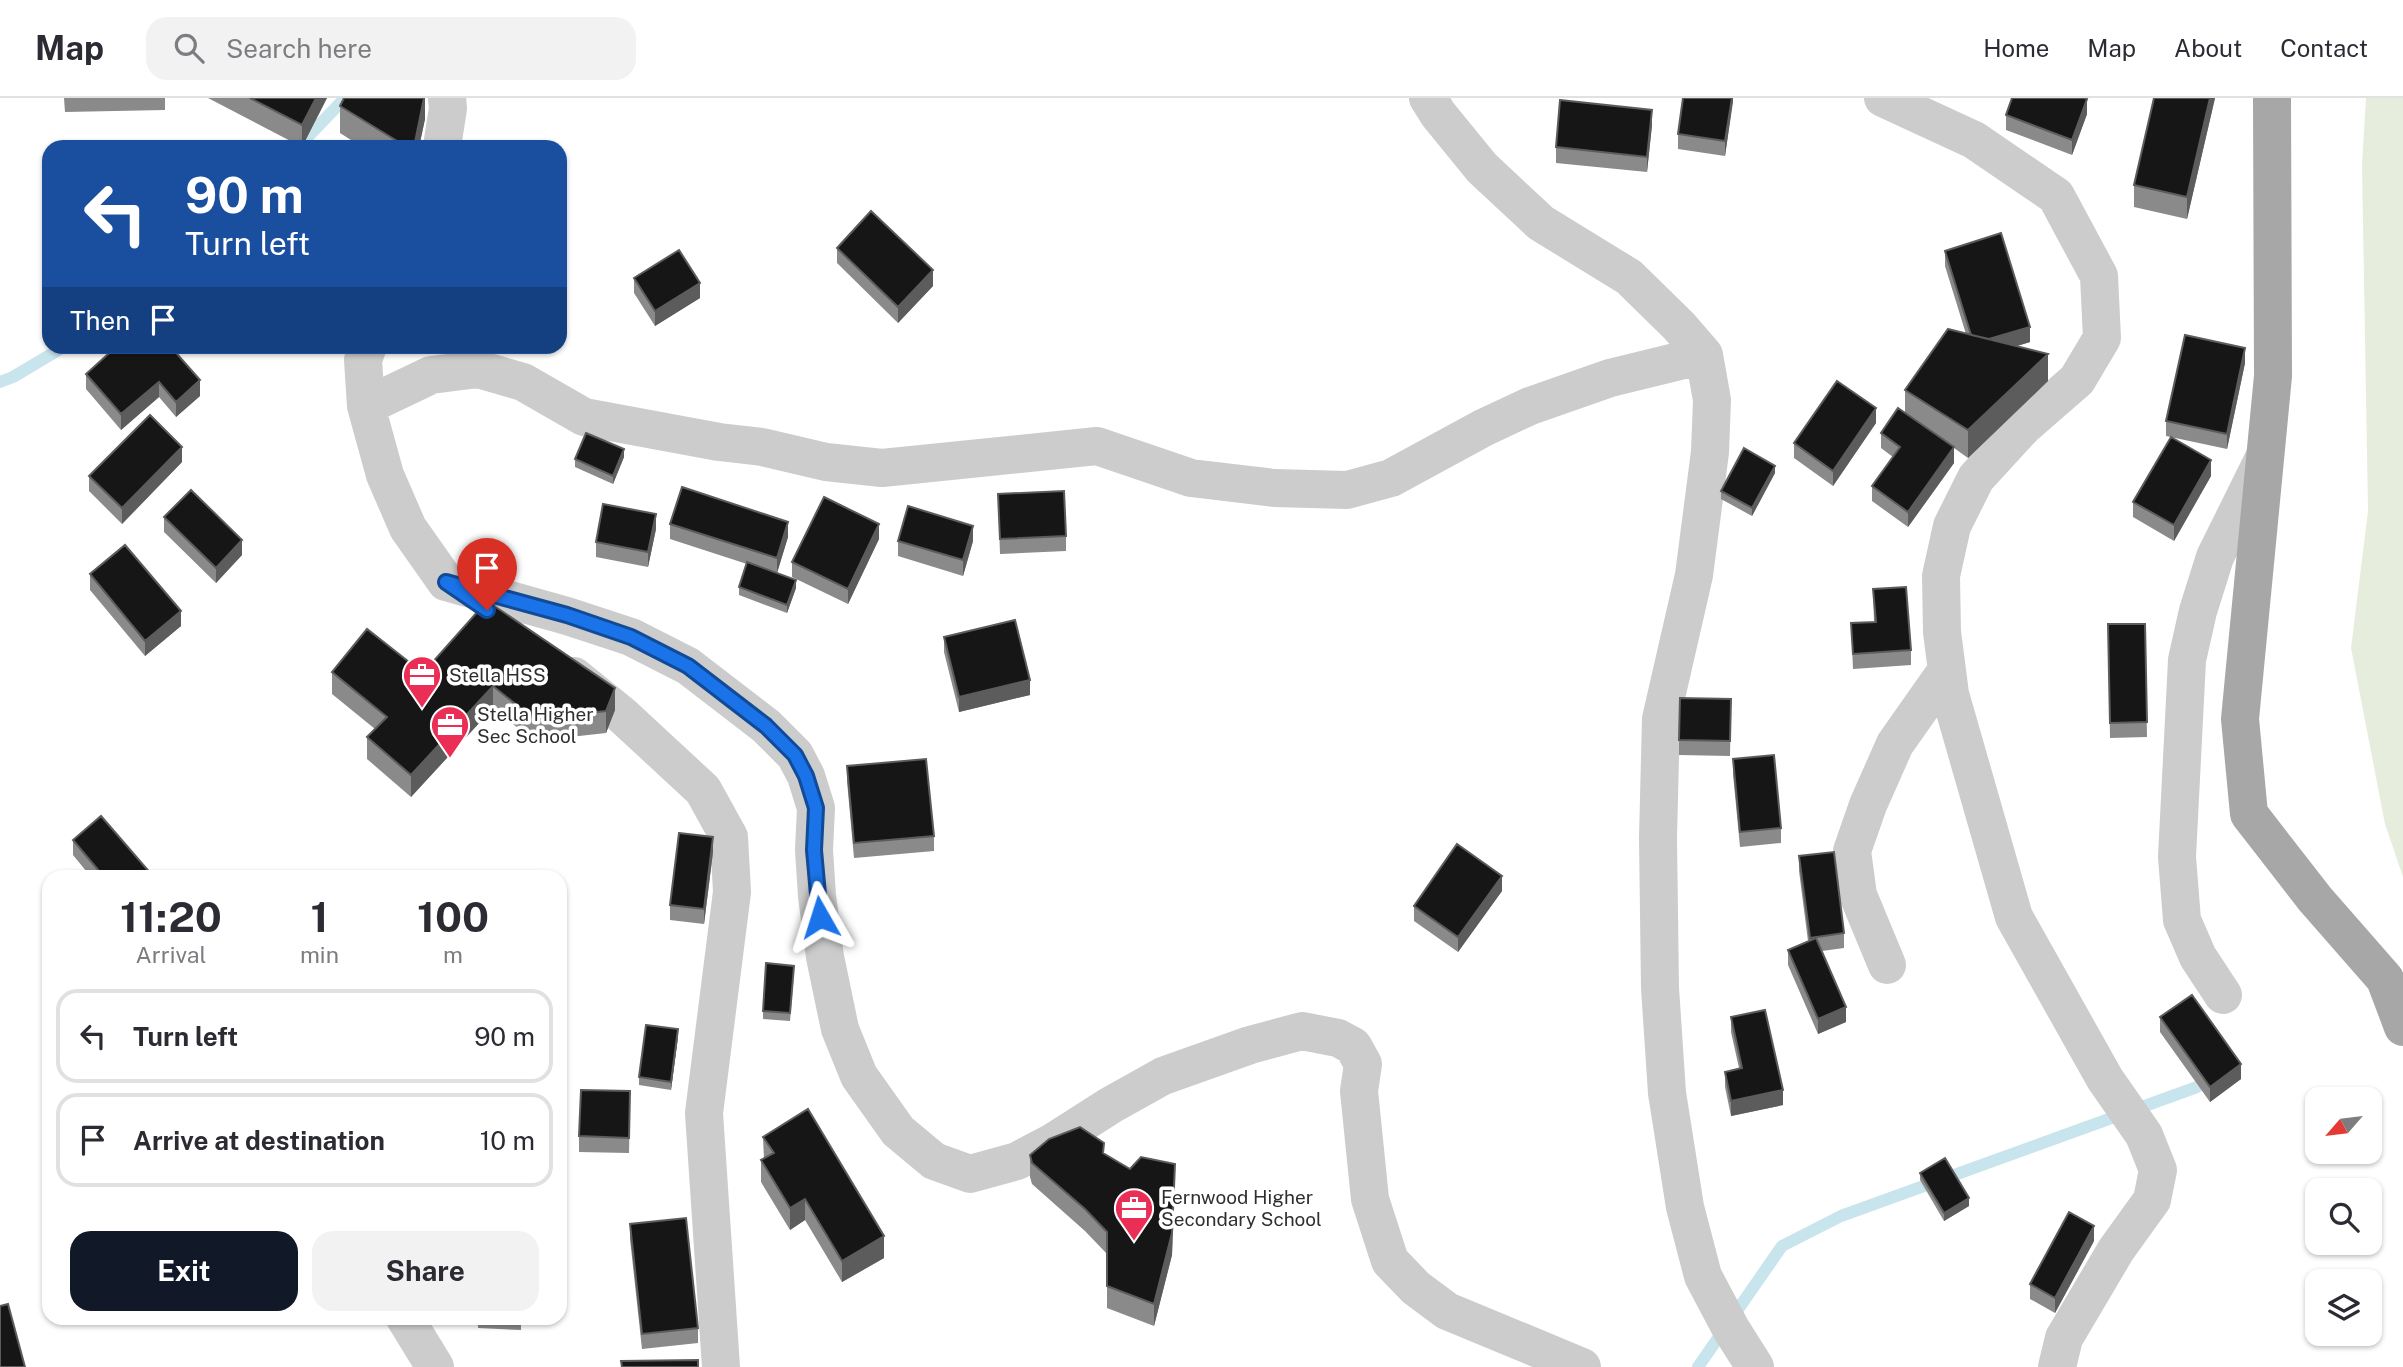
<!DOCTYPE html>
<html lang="en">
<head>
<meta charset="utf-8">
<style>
  body { margin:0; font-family:"Public Sans",sans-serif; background:#f2f2f3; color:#2b2b33; height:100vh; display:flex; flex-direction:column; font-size:26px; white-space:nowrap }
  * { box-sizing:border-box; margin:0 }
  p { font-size:23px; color:#7c7c81 }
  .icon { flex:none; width:38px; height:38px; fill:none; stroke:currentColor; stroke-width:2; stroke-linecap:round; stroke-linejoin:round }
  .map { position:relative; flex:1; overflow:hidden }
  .side { position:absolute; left:42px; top:772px; width:525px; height:455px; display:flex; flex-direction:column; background:#fff; border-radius:21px; box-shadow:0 2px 5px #0004 }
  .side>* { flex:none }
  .banner { position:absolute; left:42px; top:42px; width:525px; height:214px; border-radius:21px; box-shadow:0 2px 5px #0004; background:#1a4fa0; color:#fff; overflow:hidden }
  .needle { width:46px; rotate:242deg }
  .fabs { position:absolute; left:2305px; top:989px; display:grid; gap:14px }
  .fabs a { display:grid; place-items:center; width:77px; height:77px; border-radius:14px; background:#fff; box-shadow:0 2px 5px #0004; font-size:35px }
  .pin { position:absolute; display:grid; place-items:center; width:60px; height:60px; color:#fff; margin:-72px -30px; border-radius:50% 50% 50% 0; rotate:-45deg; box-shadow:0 0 7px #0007 }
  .pin .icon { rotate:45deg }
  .me { position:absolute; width:77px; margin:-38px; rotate:354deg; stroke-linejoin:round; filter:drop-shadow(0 0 5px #0008) }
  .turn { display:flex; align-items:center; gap:24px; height:147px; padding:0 28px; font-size:32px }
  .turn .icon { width:91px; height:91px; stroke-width:2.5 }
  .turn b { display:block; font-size:49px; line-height:60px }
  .then { display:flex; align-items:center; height:66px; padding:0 28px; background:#0003; gap:14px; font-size:26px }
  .eta { display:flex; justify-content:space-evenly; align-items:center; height:119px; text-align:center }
  .eta b { font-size:42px; font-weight:700; line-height:49px }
  .action { display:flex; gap:14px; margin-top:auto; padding:14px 28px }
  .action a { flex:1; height:80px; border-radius:21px; background:#111827; color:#fff; font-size:28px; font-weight:700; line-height:80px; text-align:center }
  .action a+a { background:#f2f2f3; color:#2b2b33 }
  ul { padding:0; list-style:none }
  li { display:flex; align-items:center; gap:21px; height:94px; margin:0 14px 10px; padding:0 14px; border:4px solid #e1e1e2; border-radius:21px }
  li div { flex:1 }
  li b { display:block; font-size:26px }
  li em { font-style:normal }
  header { display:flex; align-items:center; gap:42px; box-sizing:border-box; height:98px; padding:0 35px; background:#fff; border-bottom:2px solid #e1e1e2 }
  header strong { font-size:33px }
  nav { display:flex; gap:38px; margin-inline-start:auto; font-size:24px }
  .search { width:490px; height:63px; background:#f2f2f3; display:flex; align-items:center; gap:18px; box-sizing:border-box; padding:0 24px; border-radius:21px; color:#7c7c81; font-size:26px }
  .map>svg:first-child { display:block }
  .green { fill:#e7eddd }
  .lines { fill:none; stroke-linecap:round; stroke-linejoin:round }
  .stream { stroke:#c8e4ed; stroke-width:12 }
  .minor { stroke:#ccc; stroke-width:38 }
  .major { stroke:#a7a7a7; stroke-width:38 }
  .wall { fill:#8a8a8a }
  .shaded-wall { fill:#5c5c5c }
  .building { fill:#161616; stroke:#5c5c5c; stroke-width:2 }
  .route-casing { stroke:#114b97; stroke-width:18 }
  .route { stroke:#1a73e8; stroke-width:12 }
  .labels { text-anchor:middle; stroke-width:7; stroke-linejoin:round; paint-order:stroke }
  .poi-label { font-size:19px; fill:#2f2f2f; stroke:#fff; text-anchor:start }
</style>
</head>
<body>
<header>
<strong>Map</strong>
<div class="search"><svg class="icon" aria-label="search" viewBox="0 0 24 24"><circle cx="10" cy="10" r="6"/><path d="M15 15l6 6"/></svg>Search here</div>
<nav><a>Home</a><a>Map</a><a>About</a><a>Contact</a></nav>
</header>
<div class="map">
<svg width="2403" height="1269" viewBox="0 0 2403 1269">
  <rect width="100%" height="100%" fill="#fff"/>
  <path class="green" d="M2366,0h37v779l-18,-53 -34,-176 17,-137 -6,-346z"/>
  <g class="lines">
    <path class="stream" d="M298,49l47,-49
      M0,284l13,-5 52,-31
      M1698,1269l84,-121 59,-30 356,-129"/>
    <path class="minor" d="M1428,0l10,16 44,54 59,55 88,54 50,49 25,29 8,45 -2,52 -16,123 -33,144 -3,119 2,150 7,105 18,114 18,69 28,53 24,38
      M1883,0l91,42 82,56 43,80 3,62 -25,42 -54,47 -47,51 -24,48 -11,50 1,56 8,62 64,223 91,162 39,56 14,35 -6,30 -36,50 -52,88 -7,29
      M442,49l6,-39 -1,-10
      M368,248l-5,14 3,46 19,69 23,53 38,54 121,34 64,21 57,29 78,60 29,29 11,21 10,32 -2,42 3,46 8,61 15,72 19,47 39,55 36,30 36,13 47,-13 36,-19 58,-37 52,-29 87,-31 52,-14 36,7 15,8 10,18 -4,27 11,108 20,62 26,27 31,23 135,56
      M366,308l65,-31 47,-6 45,13 61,35 135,25 43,5 64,15 56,6 215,-22 94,32 83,10 73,2 44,-12 92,-50 47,-22 80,-28 94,-23
      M574,578l48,39 81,75 26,47 3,55 -28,221 17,254
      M1887,867l-29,-70 -6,-44 16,-46 27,-61 52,-74
      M2223,897l-25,-38 -16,-37 -5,-63 10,-197 11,-49 17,-54 49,-99
      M405,1220l30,49"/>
    <path class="major" d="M2272,0l1,278 -33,343 9,95 66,85 70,80 18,48"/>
  </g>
  <path class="wall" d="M64,0h101v12l-100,2z
    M208,0h119l-25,49z
    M425,0v21l-6,28h-57l-22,-14v-27z
    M1733,0l-8,58 -47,-7v-15z
    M2215,0l-28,121 -53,-12v-22z
    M2087,16l-15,41 -66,-25v-15z
    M1652,27l-5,47 -91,-9v-16z
    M837,150l96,38 -35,37 -61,-60z
    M1945,153l85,91 -13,4 31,35 -80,77 -14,-10v15l-46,64 -36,-26v-15l21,-29 -12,-9v-15l24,-21v-22l61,-56 -21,-68z
    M634,180l66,20 -45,28 -21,-33z
    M117,248l83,50 -24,21 -17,-20 -38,33 -35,-41v-15z
    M2245,265l-18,86 -61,-13v-15z
    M1876,325l-43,63 -39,-28v-15z
    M624,359l-11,27 -38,-17v-8z
    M182,364l-60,62 -33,-33v-15z
    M1775,375l-23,43 -31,-17v-8z
    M2211,378l-37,65 -41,-24v-15z
    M998,396l68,42v15l-66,3z
    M164,419l78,38 -26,28 -52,-51z
    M670,426l118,13 -11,36 19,15 -9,25 -48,-18v-8l8,-23 -77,-25z
    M656,431l-8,38 -52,-10v-15z
    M879,441l-31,65 -56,-27v-15z
    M898,443h75l-10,35 -65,-20z
    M90,476l91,52 -36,30 -55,-66z
    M1873,491l38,61v15l-58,4 -2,-46 23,-1z
    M2108,526h37l2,113 -37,1z
    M944,539l86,58 -71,17 -15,-60z
    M332,574l91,1 192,37 -9,23 -72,8 -41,-33 -82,89 -44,-38v-22l8,-8 -43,-35z
    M1731,601l-1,57 -51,-1v-15z
    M1733,661l48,69v15l-41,4 -7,-73z
    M847,668l87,70v15l-80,7 -7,-77z
    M73,742l79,37h-61l-18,-22z
    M713,754l-9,72 -34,-4v-15z
    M1799,758l45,77v15l-22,3 24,71 -28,12 -30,-69v-15l20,-9 -9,-70z
    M1502,793l-44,61 -44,-31v-15z
    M794,875l-4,48 -27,-2v-8z
    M1731,919l52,88 -52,11 -6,-29v-15l14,-4 -8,-36z
    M2160,919l81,62 -31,23 -50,-70z
    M678,939l-7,53 -32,-5v-8z
    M630,1008l-1,47 -50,-1v-16z
    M763,1039l121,121 -42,24 -37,-62 -15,10 -29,-48v-22l3,-1z
    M1104,1056l26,15 45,17 -3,69 -18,71 -47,-18v-54l-22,-23 -53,-47 -2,-7v-22z
    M1920,1075l49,33 -25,15 -24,-41z
    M630,1126l68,104v15l-56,6 -12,-110z
    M2094,1143l-39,72 -25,-14v-15z
    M478,1220h43v12l-43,-2z"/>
  <path class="shaded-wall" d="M316,0h11l-25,49v-22z
    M424,0h1v21l-6,28h-5z
    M1732,0h1v4l-8,54v-15z
    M2210,0h5l-28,121v-22z
    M2087,1v15l-15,41v-15z
    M1652,12v15l-5,47v-15z
    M933,172v16l-35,37v-16z
    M700,185v15l-45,28v-15z
    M2030,229v15l-56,17v-15z
    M2245,250v15l-18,86v-15z
    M2048,256v27l-80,77v-28z
    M200,282v16l-24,21v-15z
    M159,284v15l-38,33v-16z
    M1876,310v15l-43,63v-15z
    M182,349v15l-60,62v-16z
    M1954,349v16l-46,64v-15z
    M624,351v8l-11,27v-8z
    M2211,362v16l-37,65v-16z
    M1775,368v7l-23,43v-8z
    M656,416v15l-8,38v-15z
    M788,424v15l-11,36v-15z
    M879,426v15l-31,65v-15z
    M973,428v15l-10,35v-16z
    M242,442v15l-26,28v-15z
    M796,482v8l-9,25v-8z
    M181,513v15l-36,30v-15z
    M1030,582v15l-71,17v-15z
    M493,588v22l-82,89v-22z
    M615,590v22l-9,23v-22z
    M713,739v15l-9,72v-15z
    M1502,778v15l-44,61v-15z
    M1846,909v15l-28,12v-15z
    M678,931v8l-7,53v-8z
    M2241,966v15l-31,23v-15z
    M1783,992v15l-52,11v-15z
    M1175,1066l-3,91 -18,71v-22z
    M1969,1100v8l-25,15v-8z
    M805,1101v21l-15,10v-22z
    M2094,1128v15l-39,72v-15z
    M884,1138v22l-42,24v-21z"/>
  <path class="building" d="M250,0h66l-14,27z
    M344,0h80l-10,49h-7l-67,-41z
    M1683,0h49l-7,43 -47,-7z
    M2012,0h72l3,1 -15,41 -66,-25z
    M2154,0h56l-23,99 -53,-12z
    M1560,2l92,10 -5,47 -91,-10z
    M871,113l62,59 -35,37 -61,-59z
    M2001,135l29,94 -41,12 -18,-4 -26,-84z
    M679,152l21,33 -45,28 -21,-33z
    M1948,231l100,25 -80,76 -63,-40z
    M2185,237l60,13 -18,86 -61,-13z
    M117,248h53l30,34 -24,22 -17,-20 -38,32 -35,-40z
    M1837,283l39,27 -43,63 -39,-28z
    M1898,310l56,39 -46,65 -36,-26 28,-39 -19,-14z
    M150,317l32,32 -60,61 -33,-32z
    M586,335l38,16 -11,27 -38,-17z
    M2171,339l40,23 -37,65 -41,-23z
    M1744,350l31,18 -23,42 -31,-17z
    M682,389l106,35 -11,36 -107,-34z
    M191,392l51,50 -26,28 -52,-51z
    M1064,393l2,45 -66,3 -2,-45z
    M824,399l55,27 -31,65 -56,-27z
    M603,406l53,10 -8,38 -52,-10z
    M908,408l65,20 -10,34 -65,-19z
    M125,447l56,66 -36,30 -55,-67z
    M747,464l49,18 -9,25 -48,-18z
    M1906,489l5,63 -58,4 -2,-31 25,-1 -3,-33z
    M487,503l128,87 -9,23 -72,8 -41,-33 -82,89 -44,-38 20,-20 -55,-45 35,-43 56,44z
    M1015,522l15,60 -71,17 -15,-60z
    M2108,526h37l2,98 -37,1z
    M1680,600l51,1 -1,42 -51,-1z
    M1774,657l7,73 -41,4 -7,-73z
    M926,661l8,77 -80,7 -7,-77z
    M101,718l51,59 -2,2h-46l-31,-37z
    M679,735l34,4 -9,72 -34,-4z
    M1457,746l45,32 -44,61 -44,-31z
    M1834,754l10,81 -34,5 -11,-82z
    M1816,840l30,69 -28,12 -30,-69z
    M766,865l28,3 -4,47 -27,-2z
    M2192,897l49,69 -31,23 -50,-70z
    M1765,912l18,80 -52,11 -6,-29 17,-4 -11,-51z
    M646,927l32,4 -7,53 -32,-5z
    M581,992l49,1 -1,47 -50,-2z
    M808,1011l76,127 -42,25 -37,-62 -15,9 -29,-48 13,-7 -11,-16z
    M1080,1029l24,16 -1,10 27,16 11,-12 34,7 -3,69 -18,71 -47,-18v-54l-22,-23 -53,-46 -2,-8 19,-16z
    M1945,1060l24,40 -25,15 -24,-40z
    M2069,1114l25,14 -39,72 -25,-14z
    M686,1120l12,110 -56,6 -12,-110z
    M8,1206l17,63h-25v-61z
    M698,1262v7h-76l-1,-6z"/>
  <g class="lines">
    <g class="route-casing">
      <path id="route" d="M487,512l-41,-28 121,33 64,22 57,29 78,60 29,29 11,21 10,32 -2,42 6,67"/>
    </g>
    <use href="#route" class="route"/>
  </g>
  <defs>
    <g id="office-pin" transform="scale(2.0125)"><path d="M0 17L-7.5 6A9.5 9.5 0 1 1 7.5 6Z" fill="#ea2e56" stroke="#fff"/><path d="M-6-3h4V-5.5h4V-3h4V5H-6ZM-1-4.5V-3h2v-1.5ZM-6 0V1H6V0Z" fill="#fff"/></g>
  </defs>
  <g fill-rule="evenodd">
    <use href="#office-pin" x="422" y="577"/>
    <use href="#office-pin" x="450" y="627"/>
    <use href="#office-pin" x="1134" y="1110"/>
  </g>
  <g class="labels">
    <g class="poi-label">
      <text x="449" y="584">Stella HSS</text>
      <text x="477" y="623">Stella Higher<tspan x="477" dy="22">Sec School</tspan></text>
      <text x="1161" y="1106">Fernwood Higher<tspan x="1161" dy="22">Secondary School</tspan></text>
    </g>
  </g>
</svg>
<div class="fabs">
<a><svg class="needle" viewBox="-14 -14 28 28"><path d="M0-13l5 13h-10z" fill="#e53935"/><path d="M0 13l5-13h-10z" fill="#7c7c81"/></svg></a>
<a><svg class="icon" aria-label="search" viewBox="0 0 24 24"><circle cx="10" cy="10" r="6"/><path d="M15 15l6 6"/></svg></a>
<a><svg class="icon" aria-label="layers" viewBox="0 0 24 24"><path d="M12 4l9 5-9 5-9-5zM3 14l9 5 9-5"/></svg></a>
</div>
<div class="pin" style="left:487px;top:512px;background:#d93025"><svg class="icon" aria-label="arrive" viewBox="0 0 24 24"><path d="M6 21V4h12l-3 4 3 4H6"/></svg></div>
<svg class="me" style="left:820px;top:819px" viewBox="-20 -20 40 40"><path d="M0-17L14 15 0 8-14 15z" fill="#1a73e8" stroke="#fff" stroke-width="4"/></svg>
<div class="banner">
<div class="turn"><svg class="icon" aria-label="left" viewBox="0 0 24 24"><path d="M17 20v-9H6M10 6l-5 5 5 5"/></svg><div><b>90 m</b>Turn left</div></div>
<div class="then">Then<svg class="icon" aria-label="arrive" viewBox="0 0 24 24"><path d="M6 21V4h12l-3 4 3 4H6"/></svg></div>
</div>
<section class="side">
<div class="eta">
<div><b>11:20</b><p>Arrival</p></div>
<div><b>1</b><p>min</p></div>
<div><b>100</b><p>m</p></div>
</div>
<ul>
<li><svg class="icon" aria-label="left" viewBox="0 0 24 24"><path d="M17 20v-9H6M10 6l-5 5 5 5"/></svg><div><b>Turn left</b></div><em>90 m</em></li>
<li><svg class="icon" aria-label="arrive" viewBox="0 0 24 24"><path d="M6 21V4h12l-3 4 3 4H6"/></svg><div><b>Arrive at destination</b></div><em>10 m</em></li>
</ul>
<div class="action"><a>Exit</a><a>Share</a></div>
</section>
</div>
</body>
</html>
